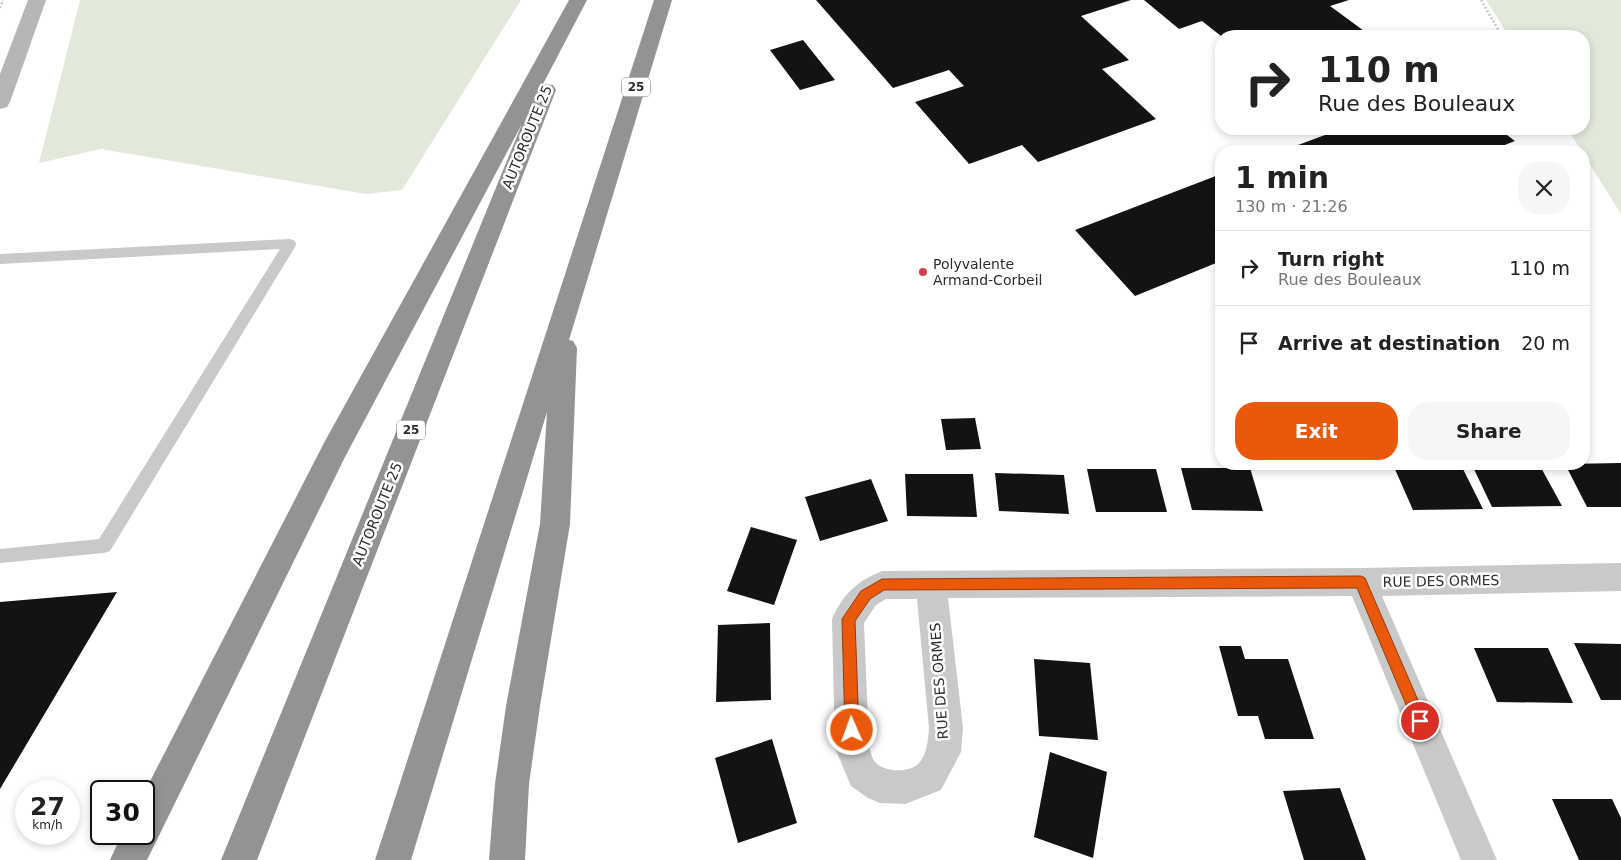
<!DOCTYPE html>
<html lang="en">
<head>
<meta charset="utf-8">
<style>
  body { margin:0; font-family:"DejaVu Sans",sans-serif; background:#f6f6f6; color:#222; height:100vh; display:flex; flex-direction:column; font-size:19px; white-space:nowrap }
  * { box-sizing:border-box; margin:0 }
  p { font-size:16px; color:#767676 }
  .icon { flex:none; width:28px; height:28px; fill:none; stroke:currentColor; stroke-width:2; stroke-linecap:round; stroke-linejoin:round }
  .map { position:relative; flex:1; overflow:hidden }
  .side { position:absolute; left:1215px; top:145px; width:375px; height:325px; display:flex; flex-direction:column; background:#fff; border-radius:20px; box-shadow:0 2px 8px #0003 }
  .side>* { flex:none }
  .hud { position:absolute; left:1215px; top:30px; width:375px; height:105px; border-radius:20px; box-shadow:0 2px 8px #0003; background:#fff; color:#222; overflow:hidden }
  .speed { position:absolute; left:15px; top:780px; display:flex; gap:10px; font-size:25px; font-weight:700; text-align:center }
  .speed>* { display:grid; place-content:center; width:65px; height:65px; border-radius:50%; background:#fff; box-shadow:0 2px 8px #0003; line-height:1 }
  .speed small { font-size:12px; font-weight:400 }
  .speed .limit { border:2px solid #111; border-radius:8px; background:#fff; color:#111 }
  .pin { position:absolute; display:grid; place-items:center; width:42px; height:42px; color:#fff; margin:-21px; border:2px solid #fff; border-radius:50%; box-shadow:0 1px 5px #0007 }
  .me { position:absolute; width:55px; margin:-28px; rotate:358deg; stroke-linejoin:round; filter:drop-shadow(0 0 4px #0008) }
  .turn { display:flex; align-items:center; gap:18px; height:105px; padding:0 20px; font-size:22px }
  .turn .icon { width:65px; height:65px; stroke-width:2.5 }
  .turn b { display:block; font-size:35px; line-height:42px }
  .round { display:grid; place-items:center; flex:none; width:52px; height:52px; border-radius:20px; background:#f6f6f6 }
  .summary { display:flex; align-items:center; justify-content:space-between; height:85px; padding:0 20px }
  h1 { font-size:30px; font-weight:700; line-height:38px }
  .button { display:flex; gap:10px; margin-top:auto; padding:10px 20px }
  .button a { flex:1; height:58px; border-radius:20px; background:#ea580c; color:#fff; font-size:20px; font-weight:700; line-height:58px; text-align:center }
  .button a+a { background:#f6f6f6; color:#222 }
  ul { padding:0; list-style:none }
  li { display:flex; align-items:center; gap:15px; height:75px; padding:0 20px; border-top:1px solid #e0e0e0 }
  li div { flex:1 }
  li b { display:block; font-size:19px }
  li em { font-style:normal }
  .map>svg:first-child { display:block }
  .green { fill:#e2e9db }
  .building { fill:#131313 }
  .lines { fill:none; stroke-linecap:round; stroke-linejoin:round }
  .path { stroke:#c9c9c9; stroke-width:2.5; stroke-dasharray:2 2; stroke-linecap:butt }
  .lane { fill:#c9c9c9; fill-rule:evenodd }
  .street { fill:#c9c9c9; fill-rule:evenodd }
  .secondary { fill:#b6b6b6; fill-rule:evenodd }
  .highway { fill:#939393; fill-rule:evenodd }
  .route { fill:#ea580c; stroke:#983908 }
  .poi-dot { fill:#d83a43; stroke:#fff; stroke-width:2 }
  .labels { text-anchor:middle; stroke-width:5; stroke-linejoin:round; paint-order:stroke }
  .shield { fill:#fff; stroke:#6b6b6b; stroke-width:1 }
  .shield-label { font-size:12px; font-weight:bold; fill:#2c2c2c }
  .street-label { font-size:14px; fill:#2c2c2c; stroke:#fff }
  .poi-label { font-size:14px; fill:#2c2c2c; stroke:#fff; text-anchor:start }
</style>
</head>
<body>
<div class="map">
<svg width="1621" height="860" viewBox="0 0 1621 860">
  <rect width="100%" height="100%" fill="#fff"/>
  <path class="green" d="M80,0h441l-119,190 -36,4 -265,-45 -62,14z
    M1486,0h135v214l-37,-59v-4h-2l-15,-22h17v-93h-75z"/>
  <path class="building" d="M816,0h315l-50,16 48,44 -27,9 54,50 -118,43 -16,-17 -53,19 -54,-62 49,-16 -15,-16 -56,18z
    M1144,0h205l-19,6 41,30h-150l-19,-15 -23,8z
    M803,40l32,40 -35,10 -30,-40z
    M1341,129h158l16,12 -26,10h-207z
    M1221,174v87l-86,35 -60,-66z
    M975,418l6,31 -35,1 -5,-31z
    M1621,463v44h-34l-22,-43z
    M1539,464l23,42 -70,1 -20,-42z
    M1461,465l22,44 -70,1 -19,-43z
    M1181,468h69l13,43 -71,-1z
    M1087,469h69l11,43h-71z
    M995,473l69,2 5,39 -70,-3z
    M905,474h68l4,43 -70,-1z
    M871,479l17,42 -68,20 -15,-44z
    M751,527l46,13 -23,65 -47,-14z
    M117,592l-117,197v-187z
    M770,623l1,77 -55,2 2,-77z
    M1574,643l47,1v56h-20z
    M1219,646h22l4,13h43l26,80h-49l-7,-23h-20z
    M1474,648h74l25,55 -76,-1z
    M1034,659l56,4 8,77 -59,-4z
    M772,739l25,84 -59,20 -23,-85z
    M1050,752l57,20 -14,86 -59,-21z
    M1340,788l26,72h-62l-21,-69z
    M1552,799h60l9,19v42h-42z"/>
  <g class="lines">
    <path class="path" d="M1481,0l21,36
      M0,8l3,-8"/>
    <path class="lane" d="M290,239l5,2 1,3 -1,3 -185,304 -6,2 -104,10v-14l99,-10 181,-290 -280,15v-10z"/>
    <path class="street" d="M1621,563v28l-239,5 115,264h-36l-109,-264 -404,2 15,130 -2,24 -20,38 -36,14 -25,-1 -12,-5 -17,-12 -16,-38 -3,-129c11,-25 25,-38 50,-48l479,-3zM886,599h31l12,129c-1,12 -2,29 -12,37 -10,8 -33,7 -42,-3 -3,-3 -4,-10 -6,-15l-5,-124 12,-18z"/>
    <path class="secondary" d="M28,0h18l-36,102 -3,5 -7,2v-35z"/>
    <path class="highway" d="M569,0h18l-44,84 10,1 3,5 -299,770h-36l301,-736 -177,333 -198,403h-37l12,-26h22v-41l181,-352z
      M654,0h18l-103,340 4,1 4,7 -7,176 -30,182 -11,78 -4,76h-36l6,-76 11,-78 34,-182 7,-112 -136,448h-36z"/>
  </g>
  <path class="route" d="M1361,576l4,2 62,143 -2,5 -5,2 -5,-2 -58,-138 -473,2 -14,9 -15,22 4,109 -2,5 -5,2 -5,-2 -2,-5 -3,-111 19,-28 21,-12z"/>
  <circle class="poi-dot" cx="923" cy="272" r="5"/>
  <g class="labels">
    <g class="shield">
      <rect x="622" y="77.5" width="28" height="19" rx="4"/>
      <rect x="397" y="420.5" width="28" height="19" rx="4"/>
    </g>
    <g class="shield-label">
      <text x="636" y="91">25</text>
      <text x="411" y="434">25</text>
    </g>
    <g class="street-label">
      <text transform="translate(527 137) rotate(-68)" y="5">AUTOROUTE 25</text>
      <text transform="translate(377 514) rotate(-68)" y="5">AUTOROUTE 25</text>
      <text transform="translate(1441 581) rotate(-1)" y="5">RUE DES ORMES</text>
      <text transform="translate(939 681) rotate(-94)" y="5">RUE DES ORMES</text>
    </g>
    <g class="poi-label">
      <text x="933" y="269">Polyvalente<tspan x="933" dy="16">Armand-Corbeil</tspan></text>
    </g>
  </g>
</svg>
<div class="speed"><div>27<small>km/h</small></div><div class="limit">30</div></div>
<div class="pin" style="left:1420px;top:721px;background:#d93025"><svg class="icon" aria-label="arrive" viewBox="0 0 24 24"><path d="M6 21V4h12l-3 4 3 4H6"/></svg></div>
<svg class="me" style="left:852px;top:730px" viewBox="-20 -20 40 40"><circle r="17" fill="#ea580c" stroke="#fff" stroke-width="3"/><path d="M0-11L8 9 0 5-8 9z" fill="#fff"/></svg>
<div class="hud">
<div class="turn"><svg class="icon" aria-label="right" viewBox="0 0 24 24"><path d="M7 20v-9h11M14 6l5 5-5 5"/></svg><div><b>110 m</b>Rue des Bouleaux</div></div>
</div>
<section class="side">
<div class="summary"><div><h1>1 min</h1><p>130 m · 21:26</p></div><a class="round"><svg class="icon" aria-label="close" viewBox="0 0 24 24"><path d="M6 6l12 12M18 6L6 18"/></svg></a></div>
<ul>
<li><svg class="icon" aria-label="right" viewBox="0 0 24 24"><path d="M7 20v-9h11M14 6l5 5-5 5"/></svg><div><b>Turn right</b><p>Rue des Bouleaux</p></div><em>110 m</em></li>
<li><svg class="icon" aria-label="arrive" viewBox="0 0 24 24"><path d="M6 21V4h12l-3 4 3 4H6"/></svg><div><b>Arrive at destination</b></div><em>20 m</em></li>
</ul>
<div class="button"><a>Exit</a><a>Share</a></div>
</section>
</div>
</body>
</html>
